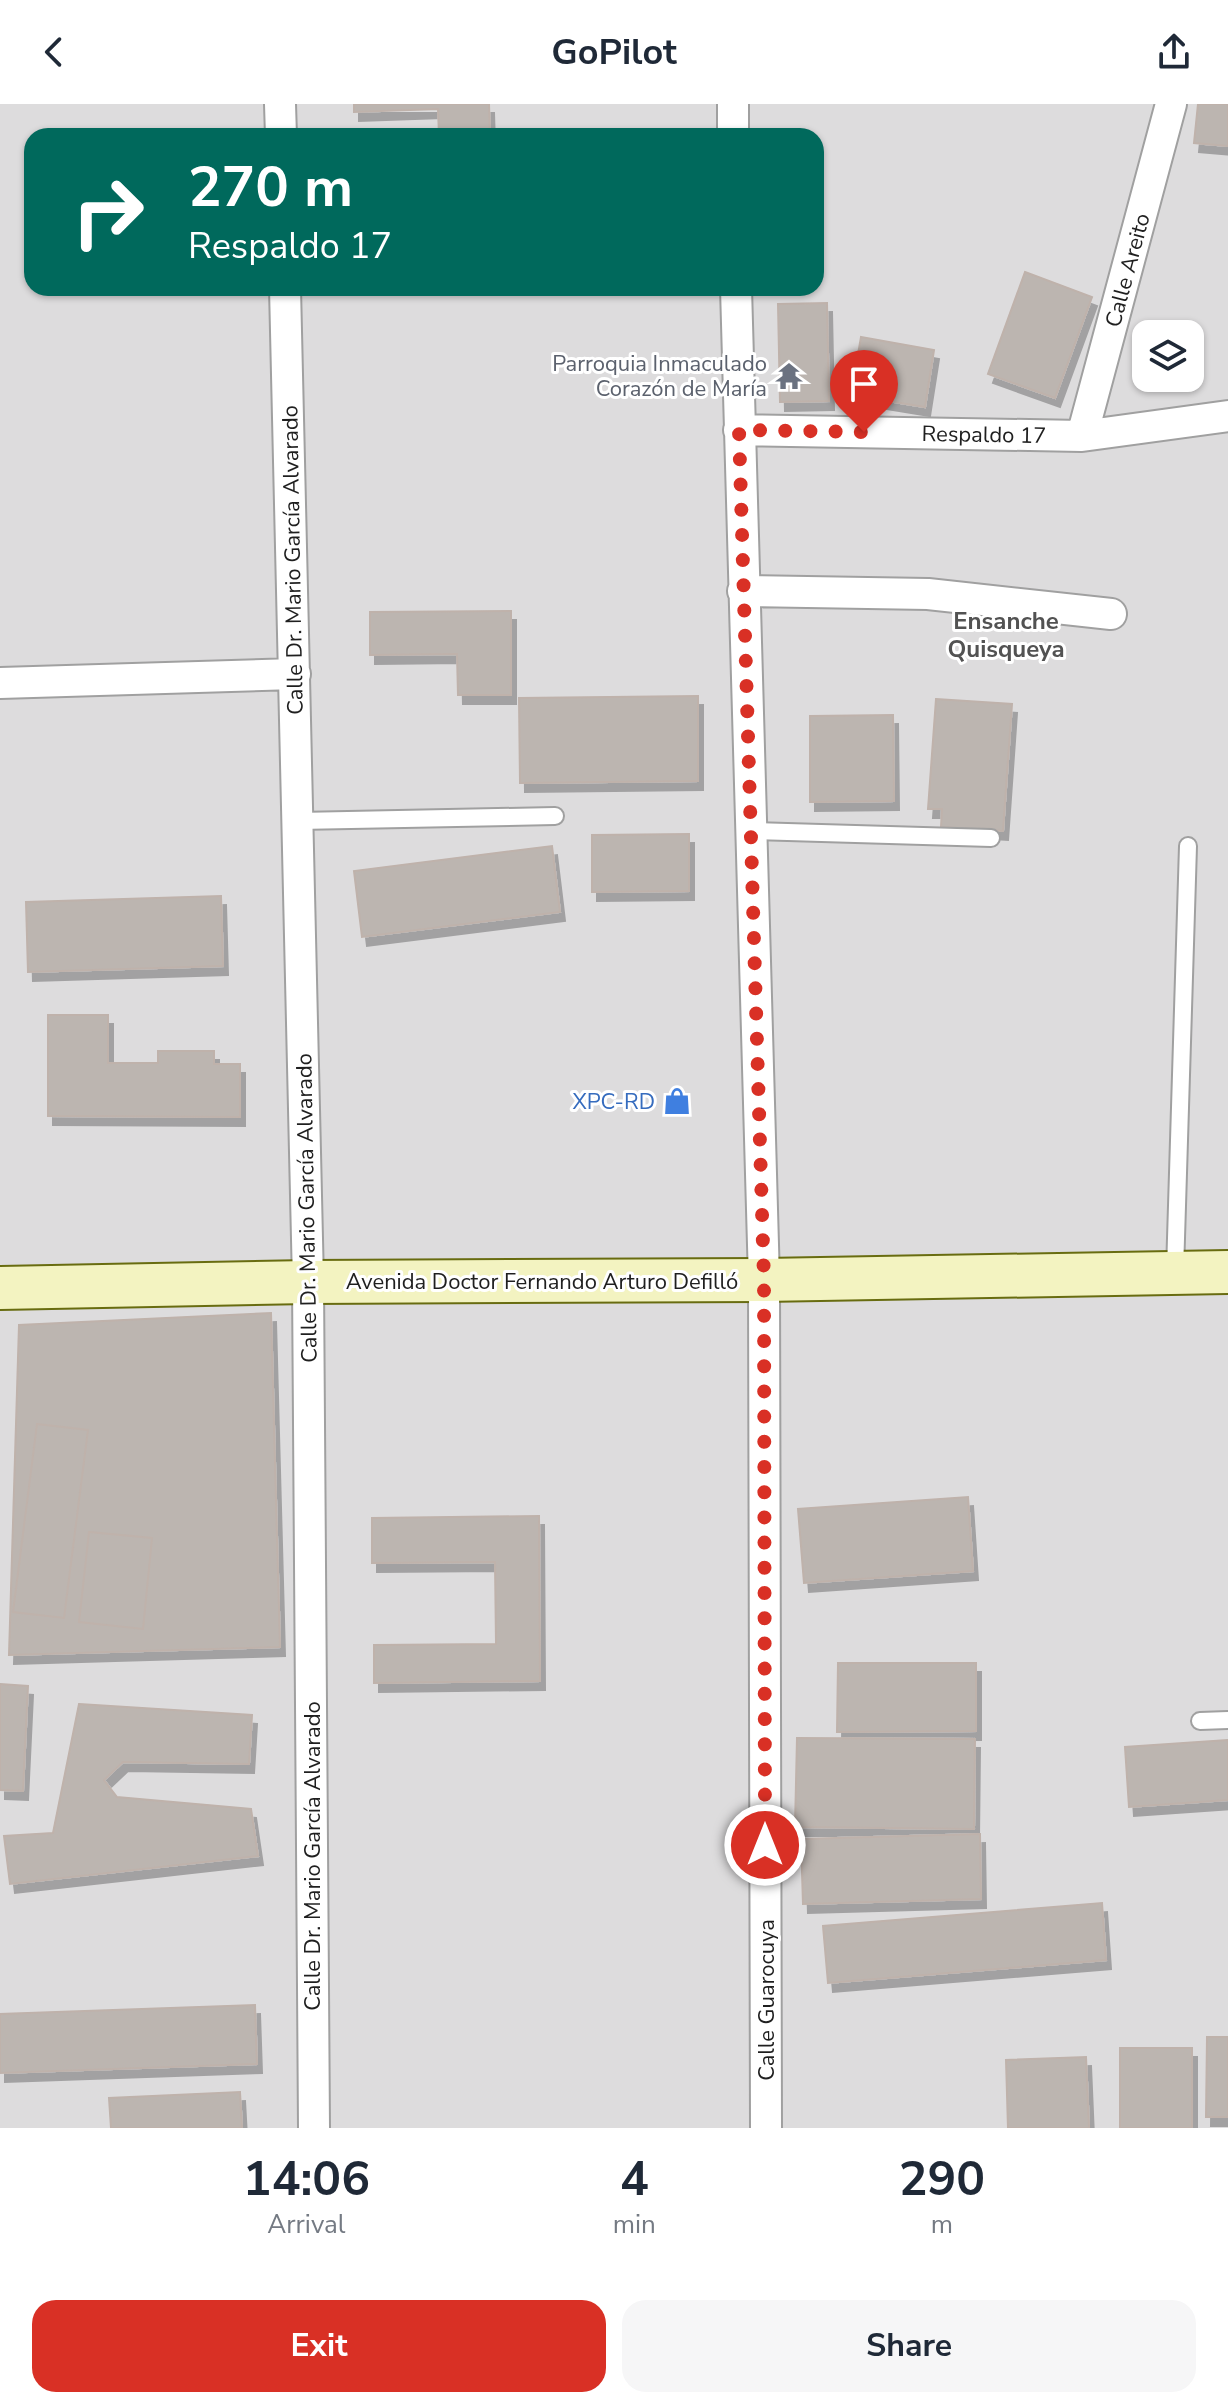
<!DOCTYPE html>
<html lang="en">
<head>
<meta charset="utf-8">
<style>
  body { margin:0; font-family:"Nunito Sans",sans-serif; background:#f6f6f7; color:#1f2937; height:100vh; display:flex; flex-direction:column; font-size:30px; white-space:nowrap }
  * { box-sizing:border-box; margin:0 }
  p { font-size:26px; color:#747a83 }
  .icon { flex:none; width:44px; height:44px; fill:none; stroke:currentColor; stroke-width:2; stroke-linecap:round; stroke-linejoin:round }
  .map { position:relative; height:2024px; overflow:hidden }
  .sheet { display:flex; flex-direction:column; background:#fff; flex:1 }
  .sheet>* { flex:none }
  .hud { position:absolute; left:24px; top:24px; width:800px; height:168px; border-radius:24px; box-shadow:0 2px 6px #0004; background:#00695c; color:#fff; overflow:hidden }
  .fabs { position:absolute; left:1132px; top:216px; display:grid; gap:16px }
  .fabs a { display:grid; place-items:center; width:72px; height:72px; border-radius:16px; background:#fff; box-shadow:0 2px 6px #0004; font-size:40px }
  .pin { position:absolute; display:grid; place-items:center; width:68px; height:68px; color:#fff; margin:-82px -34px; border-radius:50% 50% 50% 0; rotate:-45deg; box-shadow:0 0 8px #0007 }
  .pin .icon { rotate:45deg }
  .me { position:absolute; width:88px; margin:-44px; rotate:0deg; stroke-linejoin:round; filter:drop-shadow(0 0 6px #0008) }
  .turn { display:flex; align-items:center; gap:28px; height:168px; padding:0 32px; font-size:36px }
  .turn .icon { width:104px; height:104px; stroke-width:2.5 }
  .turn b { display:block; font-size:56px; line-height:68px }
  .eta { display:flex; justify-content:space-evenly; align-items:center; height:136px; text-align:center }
  .eta b { font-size:48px; font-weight:700; line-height:56px }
  .button { display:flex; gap:16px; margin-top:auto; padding:16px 32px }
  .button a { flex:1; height:92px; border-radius:24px; background:#d93025; color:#fff; font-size:32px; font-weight:700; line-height:92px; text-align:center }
  .button a+a { background:#f6f6f7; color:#1f2937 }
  header { display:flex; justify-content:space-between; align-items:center; height:104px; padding:0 32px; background:#fff; font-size:36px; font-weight:700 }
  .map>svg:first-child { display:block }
  .residential { fill:#dddcdd; fill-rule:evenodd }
  .building { fill:#bcb5b0; stroke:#bfb2ab; stroke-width:2; filter:url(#shadow) }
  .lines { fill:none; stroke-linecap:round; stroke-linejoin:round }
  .lane-casing { stroke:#a0a0a0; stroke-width:20 }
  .street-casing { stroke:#a0a0a0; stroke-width:34 }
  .secondary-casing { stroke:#686c10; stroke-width:46 }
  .lane { stroke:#fff; stroke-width:16 }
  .street { stroke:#fff; stroke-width:30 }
  .secondary { stroke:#f3f3c1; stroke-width:42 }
  .route { stroke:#d93025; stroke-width:14; stroke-dasharray:0 25.2 }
  .labels { text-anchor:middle; stroke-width:6; stroke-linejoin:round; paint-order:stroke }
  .street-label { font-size:22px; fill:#1f1f1f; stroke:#fff }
  .worship-label { font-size:22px; fill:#5b616d; stroke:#fff; text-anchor:end }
  .shop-label { font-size:22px; fill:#366cbe; stroke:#fff; text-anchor:end }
  .neighbourhood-label { font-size:24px; font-weight:bold; fill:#525252; stroke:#fff }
</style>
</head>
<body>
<header><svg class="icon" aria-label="back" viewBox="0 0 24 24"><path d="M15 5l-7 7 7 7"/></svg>GoPilot<svg class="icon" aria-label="share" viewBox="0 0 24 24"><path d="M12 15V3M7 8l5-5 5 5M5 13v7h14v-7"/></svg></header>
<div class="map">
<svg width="1228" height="2024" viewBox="0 0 1228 2024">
  <defs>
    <filter id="shadow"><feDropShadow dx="5" dy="9" stdDeviation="0" flood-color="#0004"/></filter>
  </defs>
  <rect width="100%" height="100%" fill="#efece7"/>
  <path class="residential" d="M0,0h1228v2024h-1228zM32,32h784v152h-784zM1146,230h44v44h-44z"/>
  <path class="building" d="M354,0h135l1,32h-51l-1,-27 -84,3z
    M1198,0h30v42l-34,-3z
    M1025,168l67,25 -37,101 -67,-24z
    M827,199l2,98 -49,1 -2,-98z
    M861,233l73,13 -9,57 -74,-12z
    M511,507v84h-53l-1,-41 -87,1v-43z
    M698,592v85l-178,2 -1,-85z
    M936,595l76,5 -9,127 -62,-4 1,-18h-14z
    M893,611l1,86 -84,1v-86z
    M689,730v57l-97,1v-57z
    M552,742l8,66 -198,25 -8,-66z
    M221,792l2,70 -195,6 -2,-70z
    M48,911h60v48h50v-12h56v13h26v53l-192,-1z
    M271,1209l9,334 -271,8 10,-330z
    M37,1320l51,6 -24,188 -51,-6z
    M968,1393l5,74 -169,12 -6,-74z
    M539,1412l1,165 -166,2v-38l122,-1 -1,-82 -123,1v-45z
    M89,1428l63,6 -9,91 -64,-7z
    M838,1559h138v68l-139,1z
    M0,1580l28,2 -5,105 -23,-1z
    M79,1600l173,11 -3,49 -126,-2 -19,18 13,17 134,12 7,47 -248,28 -6,-48 49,-3z
    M797,1634l178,1 -1,90 -179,-2z
    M1228,1636v60l-99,7 -4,-60z
    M980,1730l1,65 -178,5 -2,-65z
    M1102,1799l4,57 -278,23 -5,-57z
    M255,1901l2,59 -257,9v-59z
    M1207,1933h21v80h-22z
    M1120,1944h72v80h-72z
    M1086,1953l3,71h-81l-2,-68z
    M240,1988l2,36h-131l-2,-30z"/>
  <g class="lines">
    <g class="lane-casing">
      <path id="lane" d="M298,717l257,-5
        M750,727l241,7
        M1175,1167l13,-425
        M1200,1617l28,-1"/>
    </g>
    <g class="street-casing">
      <path id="street" d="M280,0l1,32
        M733,0v32
        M285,184l23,994 6,846
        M736,184l28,992 2,848
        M739,326l343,6 146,-20
        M1082,332l89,-332
        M743,487l185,3 183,20
        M0,579l295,-9"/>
    </g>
    <g class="secondary-casing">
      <path id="secondary" d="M0,1184l308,-6 456,-2 464,-8"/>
    </g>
    <use href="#lane" class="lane"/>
    <use href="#street" class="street"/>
    <use href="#secondary" class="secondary"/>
  </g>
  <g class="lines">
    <path class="route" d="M765,1741l-1,-565 -25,-850 125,2"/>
  </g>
  <defs>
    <g id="temple-bare" transform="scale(2.16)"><path d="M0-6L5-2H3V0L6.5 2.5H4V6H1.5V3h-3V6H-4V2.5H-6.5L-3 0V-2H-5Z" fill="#6b7280" stroke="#fff" stroke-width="2.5" paint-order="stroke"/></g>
    <g id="shop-bare" transform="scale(2.16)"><path d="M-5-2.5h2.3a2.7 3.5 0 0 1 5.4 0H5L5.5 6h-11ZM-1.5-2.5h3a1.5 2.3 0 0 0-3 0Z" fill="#3f7fe0" stroke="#fff" stroke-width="2.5" paint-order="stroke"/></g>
  </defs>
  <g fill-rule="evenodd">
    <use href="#temple-bare" x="789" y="272"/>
    <use href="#shop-bare" x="677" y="997"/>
  </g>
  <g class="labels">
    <g class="street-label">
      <text transform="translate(1127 166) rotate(-75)" y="8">Calle Areito</text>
      <text transform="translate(984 330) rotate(1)" y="8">Respaldo 17</text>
      <text transform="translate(292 456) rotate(-91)" y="8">Calle Dr. Mario García Alvarado</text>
      <text transform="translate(306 1104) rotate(-91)" y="8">Calle Dr. Mario García Alvarado</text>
      <text x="542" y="1185">Avenida Doctor Fernando Arturo Defilló</text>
      <text transform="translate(312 1752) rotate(-90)" y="8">Calle Dr. Mario García Alvarado</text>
      <text transform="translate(766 1896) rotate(-90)" y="8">Calle Guarocuya</text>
    </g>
    <g class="worship-label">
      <text x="767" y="267">Parroquia Inmaculado<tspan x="767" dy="25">Corazón de María</tspan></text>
    </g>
    <g class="shop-label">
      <text x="655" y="1005">XPC-RD</text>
    </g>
    <g class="neighbourhood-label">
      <text x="1006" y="525">Ensanche<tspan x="1006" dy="28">Quisqueya</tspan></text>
    </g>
  </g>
</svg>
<div class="fabs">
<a><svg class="icon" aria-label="layers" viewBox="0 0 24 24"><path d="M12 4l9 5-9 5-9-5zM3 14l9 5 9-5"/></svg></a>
</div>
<div class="pin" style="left:864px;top:328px;background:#d93025"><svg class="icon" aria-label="arrive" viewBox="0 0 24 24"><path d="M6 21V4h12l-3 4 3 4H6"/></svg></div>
<svg class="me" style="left:765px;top:1741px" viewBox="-20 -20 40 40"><circle r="17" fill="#d93025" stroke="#fff" stroke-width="3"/><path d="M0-11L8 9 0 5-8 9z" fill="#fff"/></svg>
<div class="hud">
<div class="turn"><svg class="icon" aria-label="right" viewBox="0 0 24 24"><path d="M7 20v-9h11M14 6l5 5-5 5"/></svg><div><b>270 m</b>Respaldo 17</div></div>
</div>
</div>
<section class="sheet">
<div class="eta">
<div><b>14:06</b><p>Arrival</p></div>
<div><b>4</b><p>min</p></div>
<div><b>290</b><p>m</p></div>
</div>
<div class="button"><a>Exit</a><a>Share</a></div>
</section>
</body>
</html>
